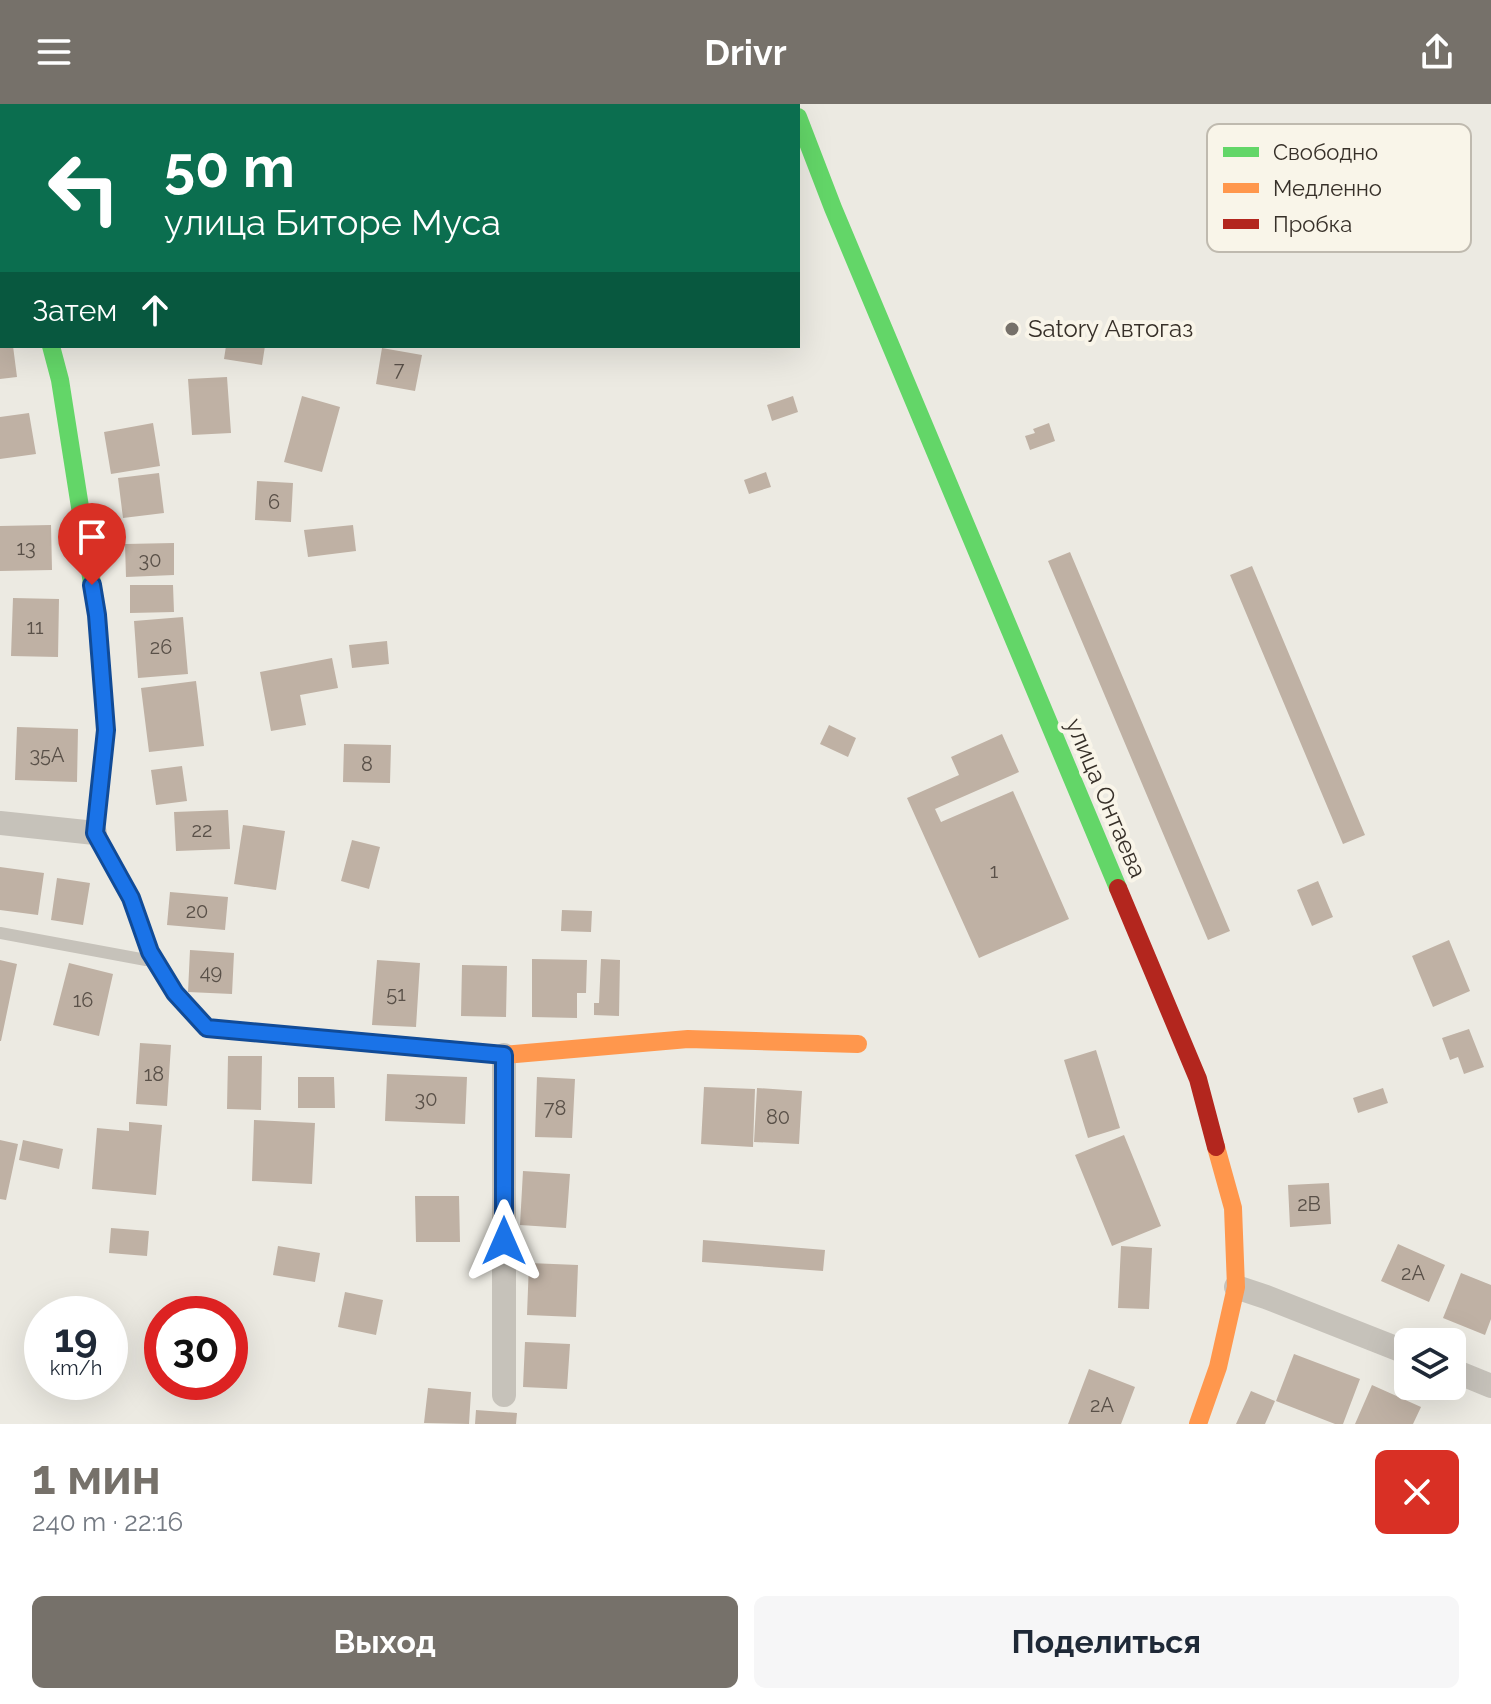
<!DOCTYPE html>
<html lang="ru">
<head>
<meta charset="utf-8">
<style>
  body { margin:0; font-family:Raleway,sans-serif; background:#f6f6f7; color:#1f2937; height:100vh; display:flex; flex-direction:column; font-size:30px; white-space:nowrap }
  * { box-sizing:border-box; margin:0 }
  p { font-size:26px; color:#747a83 }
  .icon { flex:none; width:44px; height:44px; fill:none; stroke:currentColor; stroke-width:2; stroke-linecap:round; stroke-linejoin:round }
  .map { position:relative; height:1320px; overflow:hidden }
  .sheet { display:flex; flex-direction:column; background:#fff; flex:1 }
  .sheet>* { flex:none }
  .guide { position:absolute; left:0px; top:0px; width:800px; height:244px; box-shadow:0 8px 32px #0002; background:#0b6e4f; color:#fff; overflow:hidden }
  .fabs { position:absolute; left:1394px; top:1224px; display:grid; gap:16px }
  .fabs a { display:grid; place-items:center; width:72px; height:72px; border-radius:12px; background:#fff; box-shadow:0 8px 32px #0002; font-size:40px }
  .speed { position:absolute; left:24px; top:1192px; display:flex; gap:16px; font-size:40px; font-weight:700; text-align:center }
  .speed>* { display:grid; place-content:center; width:104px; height:104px; border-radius:50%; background:#fff; box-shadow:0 8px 32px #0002; line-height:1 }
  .speed small { font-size:20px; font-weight:400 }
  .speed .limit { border:12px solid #d22; background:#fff; color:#111 }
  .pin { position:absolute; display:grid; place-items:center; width:68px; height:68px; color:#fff; margin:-82px -34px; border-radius:50% 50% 50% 0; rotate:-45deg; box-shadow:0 0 8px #0007 }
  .pin .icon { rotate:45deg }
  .me { position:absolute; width:88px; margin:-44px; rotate:0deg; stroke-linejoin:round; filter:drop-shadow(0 0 6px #0008) }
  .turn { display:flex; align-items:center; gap:28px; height:168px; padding:0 32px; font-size:36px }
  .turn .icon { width:104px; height:104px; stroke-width:2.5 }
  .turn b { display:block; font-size:56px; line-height:68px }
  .then { display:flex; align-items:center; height:76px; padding:0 32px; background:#0003; gap:16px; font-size:30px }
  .round { display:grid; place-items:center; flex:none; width:84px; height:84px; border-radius:12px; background:#f6f6f7 }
  .overview { display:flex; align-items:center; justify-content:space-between; height:136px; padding:0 32px }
  h1 { font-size:48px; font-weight:700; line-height:60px; color:#76716a }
  .cta { display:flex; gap:16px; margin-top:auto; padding:16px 32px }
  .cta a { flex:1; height:92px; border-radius:12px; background:#76716a; color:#fff; font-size:32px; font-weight:700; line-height:92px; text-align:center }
  .cta a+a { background:#f6f6f7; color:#1f2937 }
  header { display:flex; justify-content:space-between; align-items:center; height:104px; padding:0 32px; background:#76716a; color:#fff; font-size:36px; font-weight:700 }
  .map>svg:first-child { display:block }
  .building { fill:#bfb1a4 }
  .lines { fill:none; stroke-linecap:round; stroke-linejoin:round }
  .lane { stroke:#c6c2ba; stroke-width:12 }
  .street { stroke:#c6c2ba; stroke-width:24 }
  .fast { stroke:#63d668; stroke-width:18 }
  .slow { stroke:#ff974d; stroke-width:18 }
  .jam { stroke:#b3261e; stroke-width:18 }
  .route-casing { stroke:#114b97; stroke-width:20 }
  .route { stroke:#1a73e8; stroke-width:14 }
  .poi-dot { fill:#76716a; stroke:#f9f5e9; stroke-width:3 }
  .labels { text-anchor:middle; stroke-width:8; stroke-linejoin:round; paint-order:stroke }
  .number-label { font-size:20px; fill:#595048 }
  .poi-label { font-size:24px; fill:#373029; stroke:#f9f5e9; text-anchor:start }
  .street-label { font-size:24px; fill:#373029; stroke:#f9f5e9 }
  .key { fill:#f9f5e9; stroke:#bfbaaf; stroke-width:2 }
  .key-label { font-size:22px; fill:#373029 }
</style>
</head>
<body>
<header><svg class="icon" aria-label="menu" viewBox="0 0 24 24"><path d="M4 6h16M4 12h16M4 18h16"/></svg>Drivr<svg class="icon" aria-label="share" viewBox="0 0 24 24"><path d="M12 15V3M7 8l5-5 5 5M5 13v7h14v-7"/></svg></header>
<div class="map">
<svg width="1491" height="1320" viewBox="0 0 1491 1320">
  <rect width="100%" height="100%" fill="#eceae2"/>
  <path class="building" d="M0,242h13l4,31 -17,2z
    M226,242h39l-3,19 -38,-6z
    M382,244l40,7 -7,36 -39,-7z
    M227,273l4,56 -39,2 -4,-56z
    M302,292l38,11 -18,65 -38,-10z
    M793,292l5,16 -26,9 -5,-16z
    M29,309l7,41 -36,5v-42z
    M153,319l7,43 -49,8 -7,-42z
    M1049,319l6,18 -25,9 -5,-14 10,-3 -2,-4z
    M766,368l5,15 -22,7 -5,-14z
    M159,369l5,40 -41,5 -5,-40z
    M257,377l36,2 -2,39 -36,-2z
    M51,421l1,45 -52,1v-45z
    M353,421l3,26 -48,6 -4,-27z
    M174,439v32l-48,2 -1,-33z
    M1070,448l160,379 -22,9 -160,-379z
    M1252,462l113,269 -22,9 -113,-269z
    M130,481h43l1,27 -44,1z
    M13,494l46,1 -1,58 -47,-1z
    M183,513l5,57 -50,4 -4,-57z
    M387,537l2,23 -37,4 -3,-23z
    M332,554l6,30 -38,7 6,30 -35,6 -11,-59z
    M196,577l8,65 -55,6 -8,-64z
    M829,621l27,13 -8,19 -28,-13z
    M17,623l61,2 -1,53 -62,-2z
    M1002,630l17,38 -84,37 6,13 72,-31 56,128 -90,39 -72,-160 52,-23 -8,-18z
    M344,640l47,1 -1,38 -47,-1z
    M182,662l5,35 -31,4 -5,-35z
    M228,706l2,39 -54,2 -2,-39z
    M243,721l42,6 -9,59 -42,-6z
    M352,736l28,7 -11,42 -28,-8z
    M0,763l44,6 -6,42 -38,-5z
    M57,774l33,5 -7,42 -32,-5z
    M1318,777l15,36 -21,9 -15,-36z
    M170,788l58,5 -3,33 -58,-5z
    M562,806l30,1 -1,21 -30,-1z
    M1449,836l21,51 -37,16 -21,-51z
    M190,846l44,3 -2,41 -44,-2z
    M532,855l55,1 -1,33h-9v25l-45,-1z
    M601,855l19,1 -1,56 -25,-1v-12h5z
    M0,856l17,4 -16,77h-1z
    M377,856l43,3 -4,64 -44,-2z
    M69,859l44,11 -14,62 -46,-11z
    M462,861l45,1 -1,51 -45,-1z
    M1469,925l15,38 -20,7 -6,-17 -8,3 -8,-22z
    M140,939l31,2 -4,61 -31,-2z
    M1096,946l24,78 -32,10 -24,-78z
    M228,952h34l-1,54 -34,-1z
    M387,970l80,3 -2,47 -80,-3z
    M298,973h36l1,31h-37z
    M537,973l38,2 -3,59 -37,-1z
    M704,983l51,2 -2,58 -52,-3z
    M757,984l45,3 -3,53 -45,-2z
    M1383,984l5,15 -30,10 -5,-15z
    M254,1016l61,3 -3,61 -60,-3z
    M129,1018l33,3 -6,70 -64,-6 5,-61 32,3z
    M1124,1031l37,91 -49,20 -37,-91z
    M0,1036l18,4 -12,56 -6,-1z
    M23,1036l40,9 -4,20 -40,-9z
    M523,1067l47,3 -4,54 -46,-3z
    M1329,1079l2,41 -41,3 -2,-42z
    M415,1092h44l1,46h-44z
    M111,1124l38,3 -2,25 -38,-3z
    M703,1136l122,10 -2,21 -121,-9z
    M1398,1140l47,21 -16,37 -48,-21z
    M278,1142l42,7 -5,29 -42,-7z
    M1121,1142l31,2 -3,61 -31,-1z
    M529,1159l49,2 -2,52 -49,-2z
    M1461,1169l30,12v34l-6,16 -42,-17z
    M345,1188l38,8 -7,35 -38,-8z
    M525,1238l45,2 -3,45 -44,-2z
    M1294,1250l66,25 -17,45h-8l-59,-23z
    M1089,1265l46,18 -14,37h-53z
    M1372,1281l49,22 -8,17h-58z
    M428,1284l43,4 -2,32 -45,-1z
    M1251,1287l24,10 -10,23h-29z
    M476,1306l41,3 -1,11h-41z"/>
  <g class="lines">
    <path class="lane" d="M0,829l146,27"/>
    <path class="street" d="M0,61l2,8
      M0,719l95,10
      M504,951v340
      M1236,1183l30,10 142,56
      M1452,1266l39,16"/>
    <path class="fast" d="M798,13l35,91 285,680
      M51,242l9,34 37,235 9,115 -11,103 36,65 19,54 25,41 32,35 247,22"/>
    <path class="slow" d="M454,946l50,5 184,-16 170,5
      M1198,1320l20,-57 18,-80 -3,-79 -17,-61"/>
    <path class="jam" d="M1118,784l80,191 18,68"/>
  </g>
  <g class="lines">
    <g class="route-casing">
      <path id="route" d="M92,481l5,30 9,115 -11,103 36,65 19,54 25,41 32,35 297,27v186"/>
    </g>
    <use href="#route" class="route"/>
  </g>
  <circle class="poi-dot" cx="1012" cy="225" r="8"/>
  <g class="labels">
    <g class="number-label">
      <text x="399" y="272">7</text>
      <text x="274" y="405">6</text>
      <text x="26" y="451">13</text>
      <text x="150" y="463">30</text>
      <text x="35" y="530">11</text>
      <text x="161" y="550">26</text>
      <text x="47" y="658">35А</text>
      <text x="367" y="667">8</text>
      <text x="202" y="733">22</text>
      <text x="994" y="774">1</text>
      <text x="197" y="814">20</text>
      <text x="211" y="875">49</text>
      <text x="396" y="897">51</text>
      <text x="83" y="903">16</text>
      <text x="154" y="977">18</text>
      <text x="426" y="1002">30</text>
      <text x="555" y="1011">78</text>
      <text x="778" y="1020">80</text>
      <text x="1309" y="1107">2В</text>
      <text x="1413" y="1176">2А</text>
      <text x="1102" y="1308">2А</text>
    </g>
    <g class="poi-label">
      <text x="1028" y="233">Satory Автогаз</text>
    </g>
    <g class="street-label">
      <text transform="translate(1106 694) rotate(67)" y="8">улица Онтаева</text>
    </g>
  </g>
  <rect x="1207" y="20" width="264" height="128" rx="12" class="key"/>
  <rect x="1223" y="43" width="36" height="10" fill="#63d668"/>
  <rect x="1223" y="79" width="36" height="10" fill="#ff974d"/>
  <rect x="1223" y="115" width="36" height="10" fill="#b3261e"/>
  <g class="key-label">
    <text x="1273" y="56">Свободно</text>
    <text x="1273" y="92">Медленно</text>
    <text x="1273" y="128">Пробка</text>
  </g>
</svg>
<div class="fabs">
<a><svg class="icon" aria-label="layers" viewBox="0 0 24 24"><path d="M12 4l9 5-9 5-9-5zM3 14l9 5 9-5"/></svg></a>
</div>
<div class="speed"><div>19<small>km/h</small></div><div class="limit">30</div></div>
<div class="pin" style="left:92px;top:481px;background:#d93025"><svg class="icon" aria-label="arrive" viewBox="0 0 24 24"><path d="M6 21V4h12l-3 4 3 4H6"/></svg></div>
<svg class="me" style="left:504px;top:1137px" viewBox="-20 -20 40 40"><path d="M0-17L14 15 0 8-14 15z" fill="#1a73e8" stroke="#fff" stroke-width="4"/></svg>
<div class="guide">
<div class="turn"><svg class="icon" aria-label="left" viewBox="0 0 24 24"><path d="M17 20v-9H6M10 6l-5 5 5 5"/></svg><div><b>50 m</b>улица Биторе Муса</div></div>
<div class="then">Затем<svg class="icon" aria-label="ahead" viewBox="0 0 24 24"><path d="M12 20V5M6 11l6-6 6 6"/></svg></div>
</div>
</div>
<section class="sheet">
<div class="overview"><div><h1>1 мин</h1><p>240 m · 22:16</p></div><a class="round" style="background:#d93025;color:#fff"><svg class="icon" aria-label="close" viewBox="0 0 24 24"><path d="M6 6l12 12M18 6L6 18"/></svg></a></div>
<div class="cta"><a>Выход</a><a>Поделиться</a></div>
</section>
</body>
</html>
